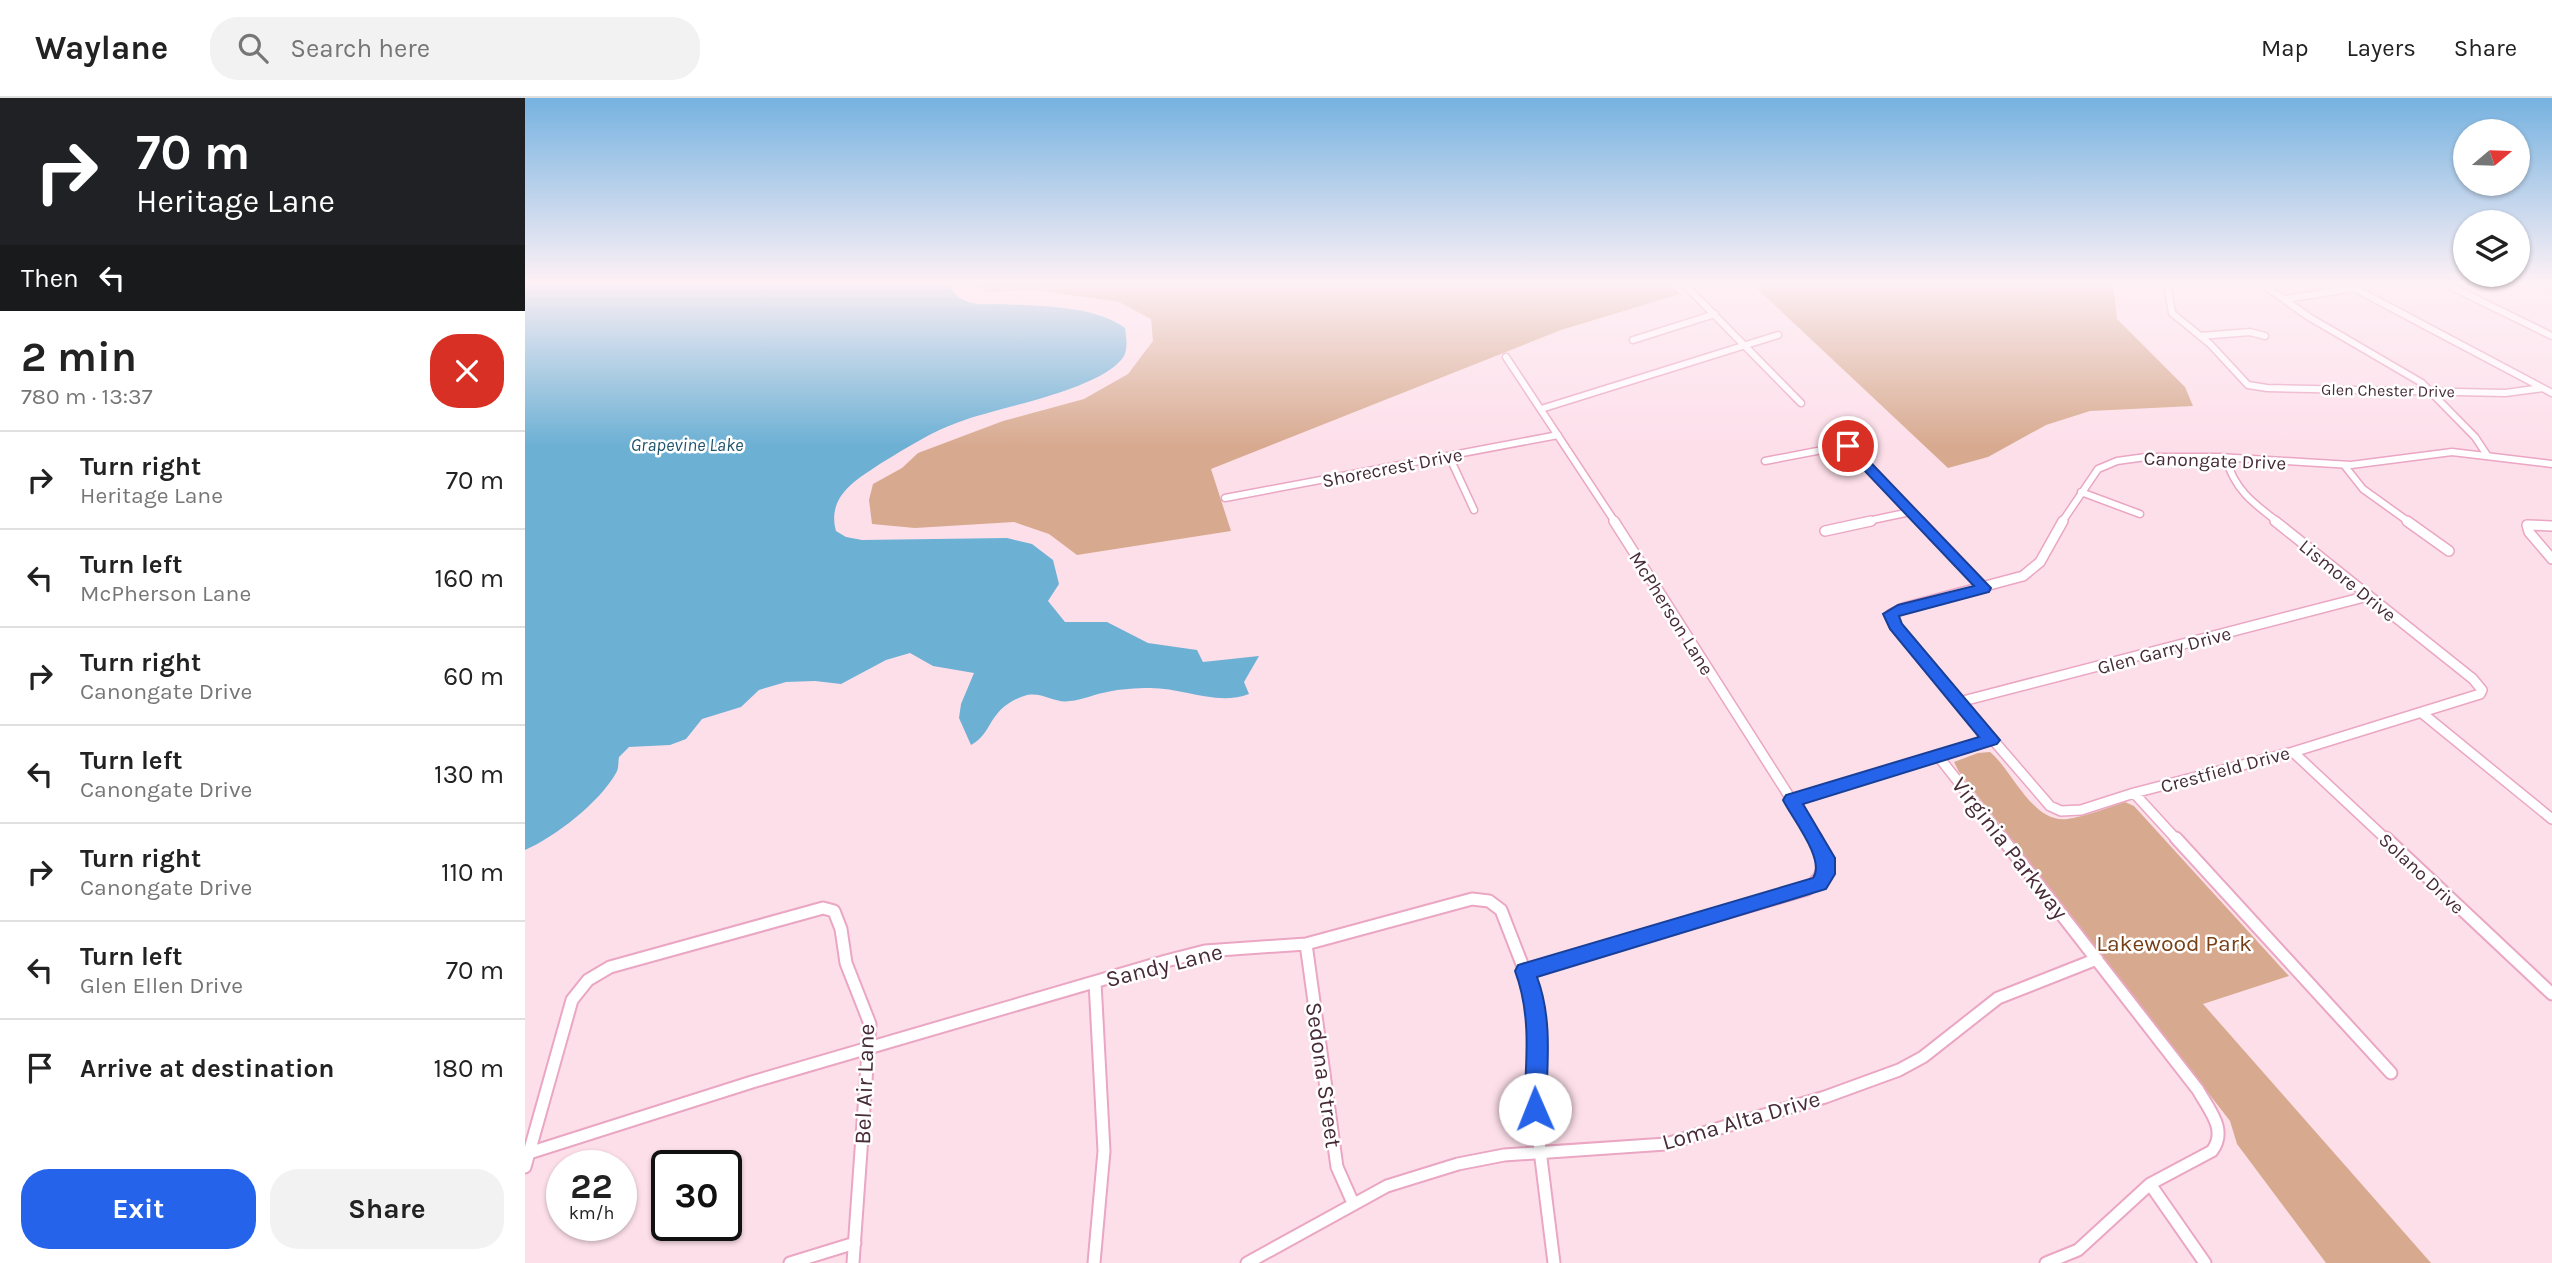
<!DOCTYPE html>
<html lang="en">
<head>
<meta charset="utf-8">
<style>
  body { margin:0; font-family:Karla,sans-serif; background:#f2f2f2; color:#222; height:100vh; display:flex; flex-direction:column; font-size:26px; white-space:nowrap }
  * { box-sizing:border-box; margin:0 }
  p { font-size:23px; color:#767676 }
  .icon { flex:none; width:38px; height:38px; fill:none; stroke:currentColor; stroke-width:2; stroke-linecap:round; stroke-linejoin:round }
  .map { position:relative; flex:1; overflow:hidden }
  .drawer { display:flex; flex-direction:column; background:#fff; width:525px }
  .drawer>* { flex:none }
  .guide { background:#202124; color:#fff; overflow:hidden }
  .needle { width:46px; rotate:71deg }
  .buttons { position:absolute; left:1928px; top:21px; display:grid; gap:14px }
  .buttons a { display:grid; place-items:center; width:77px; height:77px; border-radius:50%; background:#fff; box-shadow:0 2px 5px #0004; font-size:35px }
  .speed { position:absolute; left:21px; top:1052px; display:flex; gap:14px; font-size:35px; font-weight:700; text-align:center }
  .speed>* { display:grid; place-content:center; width:91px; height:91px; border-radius:50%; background:#fff; box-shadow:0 2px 5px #0004; line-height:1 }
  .speed small { font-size:18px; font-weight:400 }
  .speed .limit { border:4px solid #111; border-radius:10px; background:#fff; color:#111 }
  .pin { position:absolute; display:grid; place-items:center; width:60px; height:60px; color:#fff; margin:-30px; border:4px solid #fff; border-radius:50%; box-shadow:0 2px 7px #0007 }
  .me { position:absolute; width:77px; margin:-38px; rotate:359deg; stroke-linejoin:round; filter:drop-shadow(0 0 5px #0008) }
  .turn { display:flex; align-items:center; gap:24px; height:147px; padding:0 21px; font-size:32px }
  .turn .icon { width:91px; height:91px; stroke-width:2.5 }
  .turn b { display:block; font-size:49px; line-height:60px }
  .then { display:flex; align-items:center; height:66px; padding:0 21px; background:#0003; gap:14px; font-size:26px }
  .round { display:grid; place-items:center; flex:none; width:74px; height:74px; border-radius:28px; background:#f2f2f2 }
  .overview { display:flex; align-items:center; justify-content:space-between; height:119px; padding:0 21px }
  h1 { font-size:42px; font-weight:700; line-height:52px }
  .action { display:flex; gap:14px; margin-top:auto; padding:14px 21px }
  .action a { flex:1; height:80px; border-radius:28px; background:#2563eb; color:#fff; font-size:28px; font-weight:700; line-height:80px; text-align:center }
  .action a+a { background:#f2f2f2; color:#222 }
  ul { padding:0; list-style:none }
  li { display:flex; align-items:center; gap:21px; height:98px; padding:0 21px; border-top:2px solid #e0e0e0 }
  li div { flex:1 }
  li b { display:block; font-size:26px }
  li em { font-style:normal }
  header { display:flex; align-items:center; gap:42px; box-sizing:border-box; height:98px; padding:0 35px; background:#fff; border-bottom:2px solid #e0e0e0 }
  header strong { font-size:33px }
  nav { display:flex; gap:38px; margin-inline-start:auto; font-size:24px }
  .search { width:490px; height:63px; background:#f2f2f2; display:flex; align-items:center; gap:18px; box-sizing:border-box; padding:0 24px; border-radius:28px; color:#767676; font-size:26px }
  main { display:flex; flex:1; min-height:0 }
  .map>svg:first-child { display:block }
  .green { fill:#d7aa8f }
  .water { fill:#6cb0d4 }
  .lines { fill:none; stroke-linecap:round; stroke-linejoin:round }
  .minor-far2-casing { stroke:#eaa6c2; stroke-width:9 }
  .minor-far1-casing { stroke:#eaa6c2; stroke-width:12 }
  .minor-casing { stroke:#eaa6c2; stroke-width:15 }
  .minor-far2 { stroke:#fff; stroke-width:6 }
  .minor-far1 { stroke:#fff; stroke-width:9 }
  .minor { stroke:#fff; stroke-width:11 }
  .route { fill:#2563eb; stroke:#184099; stroke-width:2 }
  .labels { text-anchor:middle; stroke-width:5; stroke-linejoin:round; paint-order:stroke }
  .far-street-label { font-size:16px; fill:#472b37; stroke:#fff }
  .far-water-label { font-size:18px; font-style:italic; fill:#1e536d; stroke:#fff }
  .street-label { font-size:19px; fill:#472b37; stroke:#fff }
  .near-street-label { font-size:23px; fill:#472b37; stroke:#fff }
  .near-park-label { font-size:23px; fill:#763f16; stroke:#fff }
</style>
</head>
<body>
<header>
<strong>Waylane</strong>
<div class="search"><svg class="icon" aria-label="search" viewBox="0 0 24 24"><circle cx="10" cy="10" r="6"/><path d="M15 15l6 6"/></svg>Search here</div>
<nav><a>Map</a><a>Layers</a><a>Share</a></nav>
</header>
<main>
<section class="drawer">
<div class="guide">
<div class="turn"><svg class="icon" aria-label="right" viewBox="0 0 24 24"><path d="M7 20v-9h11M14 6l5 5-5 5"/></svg><div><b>70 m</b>Heritage Lane</div></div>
<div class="then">Then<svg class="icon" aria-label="left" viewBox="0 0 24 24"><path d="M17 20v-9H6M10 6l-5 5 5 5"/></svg></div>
</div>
<div class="overview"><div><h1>2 min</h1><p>780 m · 13:37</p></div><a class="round" style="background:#d93025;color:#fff"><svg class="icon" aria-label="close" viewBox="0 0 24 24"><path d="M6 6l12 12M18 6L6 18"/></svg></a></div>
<ul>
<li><svg class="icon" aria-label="right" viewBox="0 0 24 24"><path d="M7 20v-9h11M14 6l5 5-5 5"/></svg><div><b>Turn right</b><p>Heritage Lane</p></div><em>70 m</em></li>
<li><svg class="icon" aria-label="left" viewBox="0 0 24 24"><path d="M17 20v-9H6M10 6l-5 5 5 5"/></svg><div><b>Turn left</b><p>McPherson Lane</p></div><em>160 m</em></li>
<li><svg class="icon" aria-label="right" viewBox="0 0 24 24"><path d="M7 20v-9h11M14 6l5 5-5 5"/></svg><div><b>Turn right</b><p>Canongate Drive</p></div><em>60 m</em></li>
<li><svg class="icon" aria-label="left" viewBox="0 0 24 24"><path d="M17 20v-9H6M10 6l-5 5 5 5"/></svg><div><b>Turn left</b><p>Canongate Drive</p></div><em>130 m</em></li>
<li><svg class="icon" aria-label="right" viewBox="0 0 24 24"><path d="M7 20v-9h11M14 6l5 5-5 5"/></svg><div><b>Turn right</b><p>Canongate Drive</p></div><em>110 m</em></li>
<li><svg class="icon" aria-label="left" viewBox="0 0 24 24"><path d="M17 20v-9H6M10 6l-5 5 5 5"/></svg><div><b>Turn left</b><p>Glen Ellen Drive</p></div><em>70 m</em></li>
<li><svg class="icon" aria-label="arrive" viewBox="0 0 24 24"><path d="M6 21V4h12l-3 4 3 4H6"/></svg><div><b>Arrive at destination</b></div><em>180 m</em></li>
</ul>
<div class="action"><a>Exit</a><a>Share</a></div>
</section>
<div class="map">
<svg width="2027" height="1165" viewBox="0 0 2027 1165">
  <rect width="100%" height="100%" fill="#fddfea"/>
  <path class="green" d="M446,185h700l9,11 -119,36 -350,139 20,62 -154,24 -28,-21 -35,-12 -99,6 -43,-4 -3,-24 4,-16 29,-16 16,-15 85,-32 81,-22 44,-25 25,-33 -2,-22 -32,-17 -84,-12 -47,2z
    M1226,185h362l4,36 68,68 8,19 -103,5 -44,14 -58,32 -40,11z
    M1465,654c23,19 42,71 77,67 19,-3 40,-11 58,-17l9,4 155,170 -86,28 228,259h-105l-89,-119 -7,-23 -271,-349 -5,-10 24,-9z"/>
  <path class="water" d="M0,185h422c4,5 9,13 15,16 11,7 24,5 37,5 37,2 96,1 126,24 1,10 4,22 -3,31 -26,32 -123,48 -163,63 -28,10 -51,25 -76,40 -24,16 -57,33 -47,69l10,6 16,3 145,-2 25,6 21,16 6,24 -11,17 17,21h42l41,21 49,7 6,12 56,-6 -15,26 5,12c-32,12 -65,-6 -99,-6 -14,0 -30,1 -43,4 -12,2 -25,8 -37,9 -16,3 -29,-11 -46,-5 -37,13 -30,37 -53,49l-12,-27 2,-14 13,-31 -41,-7 -23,-13 -24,7 -45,24 -26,-3 -29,1 -27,8 -18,17 -39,12 -16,20 -16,6 -41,2 -10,10c-1,5 0,12 -3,16 -16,29 -61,64 -91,77z"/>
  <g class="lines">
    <g class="minor-far2-casing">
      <path id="minor-far2" d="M1158,185l118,120
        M1645,185l-2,6 4,24 38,31 38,41 19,3 238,5 38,-5
        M1736,185l48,34 113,66 53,54 12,18
        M1919,185l108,53
        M2018,185l9,4
        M1761,201l68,-11 198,105
        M1675,238l50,-4 15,4
        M1108,242l82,-26
        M981,259l109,165
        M1016,311l237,-74
        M924,358l25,54
        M1701,361c9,31 27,44 52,63
        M1240,363l83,-16 74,77
        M1819,367l19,24 46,33
        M1556,394l59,22
        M700,400l333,-63
        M1338,424l47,-10
        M1537,424l36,-53 19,-8 29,-4h73l132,8 101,-13 100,12"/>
    </g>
    <g class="minor-far1-casing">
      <path id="minor-far1" d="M1089,423l203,319
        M1395,423l64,67
        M1538,423l-23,41 -17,14 -120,32 -12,6 4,12 155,180 11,5 20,-1 53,-17 159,-41 187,-58 2,-4 -9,-11 -198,-158
        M1882,423l42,30
        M2027,428l-25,-1 2,7 23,27
        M1300,433l46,-10
        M1434,604l409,-106
        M1897,615l130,106
        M1768,654l94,88
        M1413,658l66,84
        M1609,695l43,47
        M1267,702l199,-60"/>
    </g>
    <g class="minor-casing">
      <path id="minor" d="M1477,740l196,252c11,20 30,40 14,61l-62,33 -72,66 -32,13
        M1651,740l215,235
        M1861,740l166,156
        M781,846l31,223 16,36
        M1000,873l282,-82c21,-14 20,-29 9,-51
        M4,1055l223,-71 414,-121 39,-10 101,-7 166,-45 17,2 12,9 33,85 4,23 -5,76 21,169
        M0,1069l47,-167 16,-20 22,-13 213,-59 11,3 7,18 5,34 24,61 -17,239
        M1625,1086l55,79
        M265,1165l65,-20
        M569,1165l10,-112 -9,-169
        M722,1165l140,-77 71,-22 46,-9 162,-11 159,-47 74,-27 24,-13 75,-59 99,-39"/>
    </g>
    <use href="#minor-far2" class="minor-far2"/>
    <use href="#minor-far1" class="minor-far1"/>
    <use href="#minor" class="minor"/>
  </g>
  <linearGradient id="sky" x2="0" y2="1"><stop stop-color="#76b2e0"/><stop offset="0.53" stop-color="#fef1f6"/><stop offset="1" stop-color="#fef1f6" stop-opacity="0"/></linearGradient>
  <rect width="2027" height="348" fill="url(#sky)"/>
  <path class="route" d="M1323,344l4,1 139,145 -2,4 -90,24 3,8 98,116 -3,4 -194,60 32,54v16l-9,15 -289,88c16,42 10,88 9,132l-3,8 -8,3 -8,-3 -3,-8c2,-47 8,-93 -9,-138l3,-6 295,-87c13,-18 -21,-60 -30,-78l3,-5 193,-58 -89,-108 -7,-15 15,-9 76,-19 -131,-138 -1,-2z"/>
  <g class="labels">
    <g class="far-street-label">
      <text transform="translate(1863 292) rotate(1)" y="6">Glen Chester Drive</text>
    </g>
    <g class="far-water-label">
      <text x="162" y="353">Grapevine Lake</text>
    </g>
    <g class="street-label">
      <text transform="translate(1690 362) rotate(2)" y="7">Canongate Drive</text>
      <text transform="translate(867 369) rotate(-11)" y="7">Shorecrest Drive</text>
      <text transform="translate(1823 482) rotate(39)" y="7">Lismore Drive</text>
      <text transform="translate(1147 515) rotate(58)" y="7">McPherson Lane</text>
      <text transform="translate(1639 552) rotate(-15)" y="7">Glen Garry Drive</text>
      <text transform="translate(1700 671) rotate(-15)" y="7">Crestfield Drive</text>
      <text transform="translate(1897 775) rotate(43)" y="7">Solano Drive</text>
    </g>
    <g class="near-street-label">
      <text transform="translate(1485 750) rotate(52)" y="8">Virginia Parkway</text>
      <text transform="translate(639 867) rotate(-14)" y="8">Sandy Lane</text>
      <text transform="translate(799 977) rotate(82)" y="8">Sedona Street</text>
      <text transform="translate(339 986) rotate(-88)" y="8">Bel Air Lane</text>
      <text transform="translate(1216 1022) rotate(-16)" y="8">Loma Alta Drive</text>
    </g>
    <g class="near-park-label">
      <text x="1649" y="853">Lakewood Park</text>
    </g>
  </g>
</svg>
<div class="buttons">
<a><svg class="needle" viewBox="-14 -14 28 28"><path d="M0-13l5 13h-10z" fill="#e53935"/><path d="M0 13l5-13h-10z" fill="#767676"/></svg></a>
<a><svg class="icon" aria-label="layers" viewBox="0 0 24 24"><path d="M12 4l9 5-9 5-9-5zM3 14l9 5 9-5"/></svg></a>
</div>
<div class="speed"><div>22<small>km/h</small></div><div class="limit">30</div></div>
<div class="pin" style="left:1323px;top:348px;background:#d93025"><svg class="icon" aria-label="arrive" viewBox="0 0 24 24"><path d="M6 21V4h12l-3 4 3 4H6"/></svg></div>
<svg class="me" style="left:1010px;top:1011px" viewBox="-20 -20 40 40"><circle r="19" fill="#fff"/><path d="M0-13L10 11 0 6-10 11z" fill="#2563eb"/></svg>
</div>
</main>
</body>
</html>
